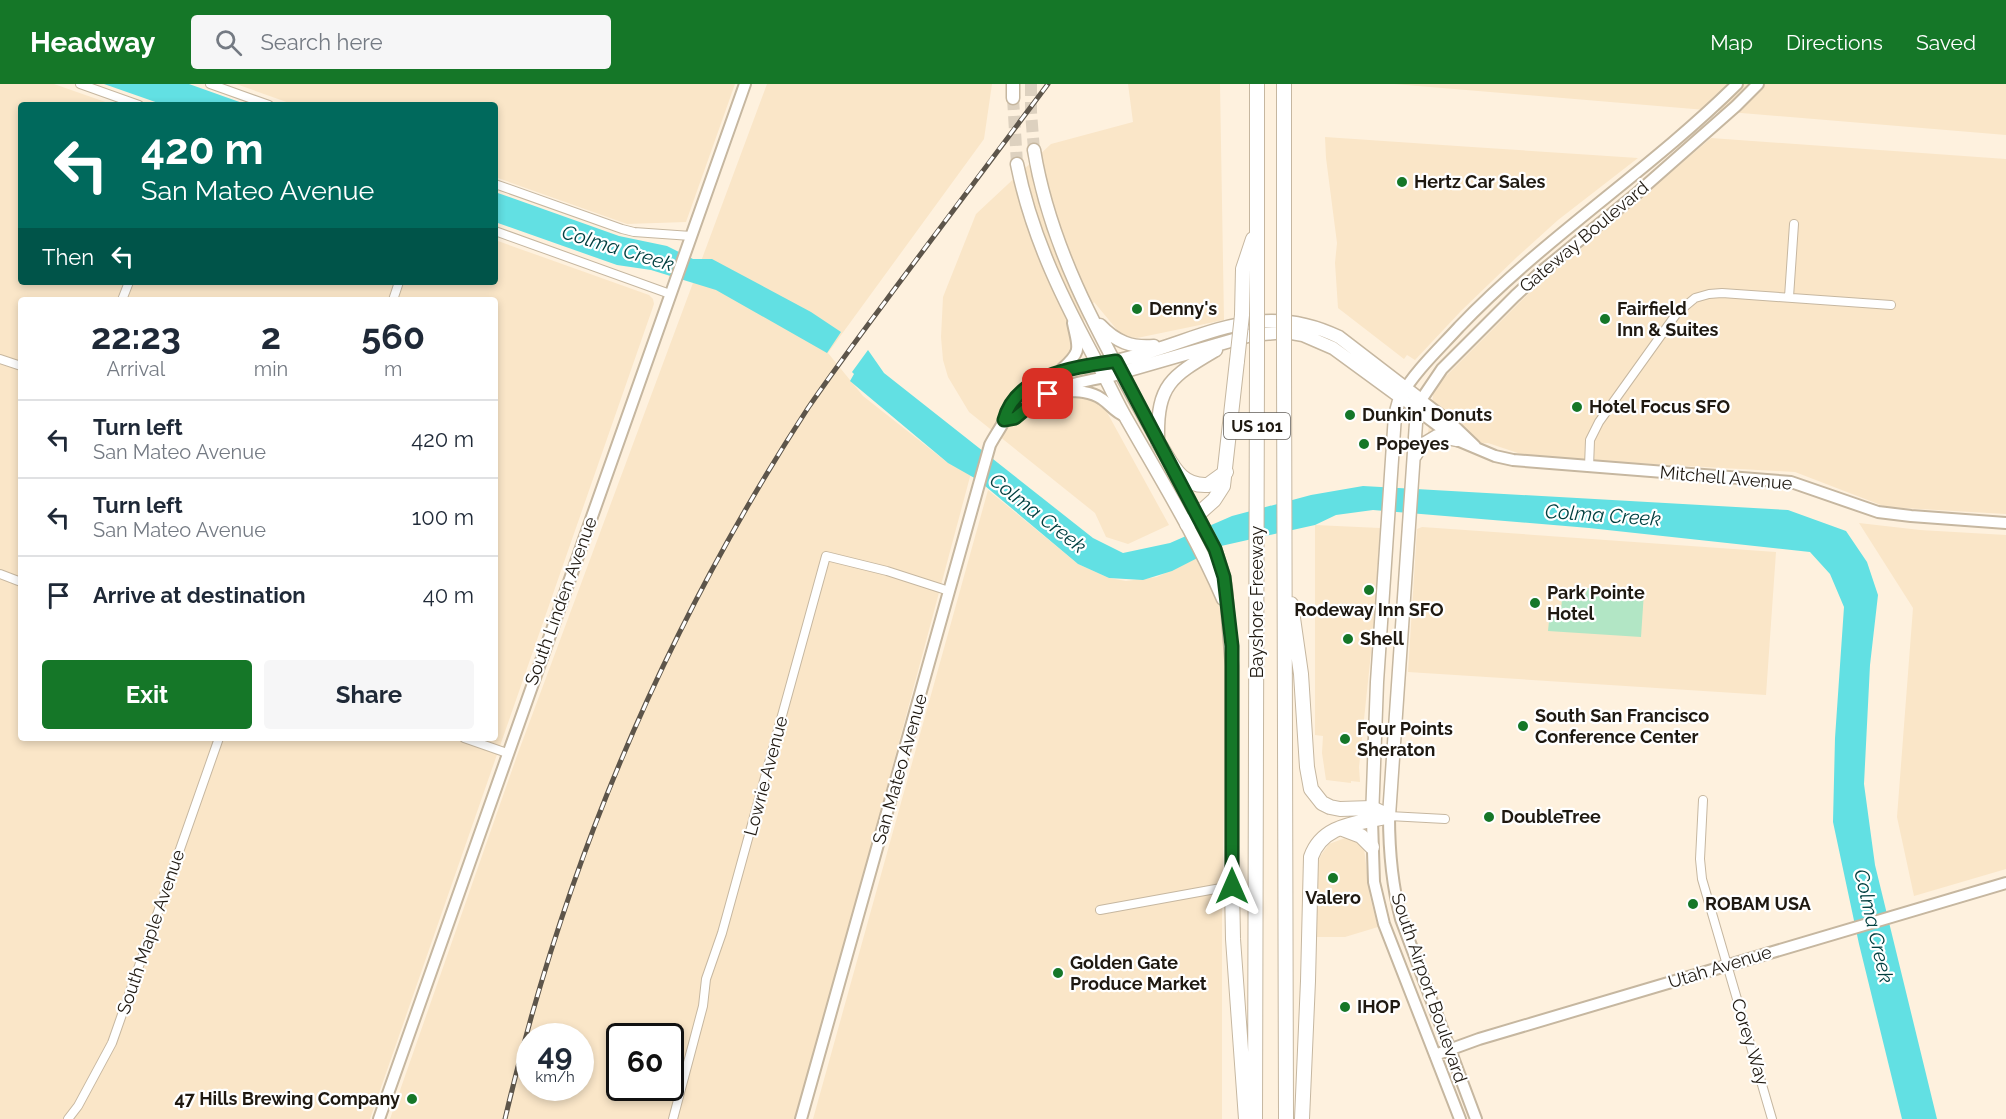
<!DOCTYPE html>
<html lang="en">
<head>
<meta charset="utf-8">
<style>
  body { margin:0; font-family:Raleway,sans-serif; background:#f6f6f7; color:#1f2937; height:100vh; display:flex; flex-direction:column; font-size:22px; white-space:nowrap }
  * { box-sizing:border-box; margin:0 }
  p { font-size:20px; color:#747a83 }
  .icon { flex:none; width:33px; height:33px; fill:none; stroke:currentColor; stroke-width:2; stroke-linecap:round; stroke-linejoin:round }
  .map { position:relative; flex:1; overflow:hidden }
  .side { position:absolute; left:18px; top:213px; width:480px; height:444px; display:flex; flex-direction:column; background:#fff; border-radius:6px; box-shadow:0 3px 9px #0003 }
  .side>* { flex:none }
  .top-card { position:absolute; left:18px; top:18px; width:480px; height:183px; border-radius:6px; box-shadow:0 3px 9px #0003; background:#00695c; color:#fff; overflow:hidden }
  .speed { position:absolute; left:516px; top:939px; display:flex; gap:12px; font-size:30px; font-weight:700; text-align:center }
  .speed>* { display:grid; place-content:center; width:78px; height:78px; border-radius:50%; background:#fff; box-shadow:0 3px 9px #0003; line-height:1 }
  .speed small { font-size:15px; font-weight:400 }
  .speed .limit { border:3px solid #111; border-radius:9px; background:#fff; color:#111 }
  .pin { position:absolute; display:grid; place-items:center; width:51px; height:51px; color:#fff; margin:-26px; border-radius:12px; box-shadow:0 3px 9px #0006 }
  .me { position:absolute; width:66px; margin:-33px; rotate:0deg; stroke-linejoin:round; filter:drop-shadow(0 0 4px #0008) }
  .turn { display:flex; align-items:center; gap:21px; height:126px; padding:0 24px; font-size:27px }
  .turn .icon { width:78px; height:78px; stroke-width:2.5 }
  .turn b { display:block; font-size:42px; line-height:51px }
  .then { display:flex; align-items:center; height:57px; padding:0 24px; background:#0003; gap:12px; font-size:22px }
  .eta { display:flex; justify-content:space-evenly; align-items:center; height:102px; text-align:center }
  .eta b { font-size:36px; font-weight:700; line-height:42px }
  .primary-button { display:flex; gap:12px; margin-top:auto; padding:12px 24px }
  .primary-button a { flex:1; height:69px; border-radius:6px; background:#157728; color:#fff; font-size:24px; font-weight:700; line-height:69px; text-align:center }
  .primary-button a+a { background:#f6f6f7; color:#1f2937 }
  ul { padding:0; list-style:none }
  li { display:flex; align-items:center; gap:18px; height:78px; padding:0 24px; border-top:2px solid #e0e1e3 }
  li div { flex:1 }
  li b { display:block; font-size:22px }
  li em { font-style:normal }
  header { display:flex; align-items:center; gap:36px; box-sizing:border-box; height:84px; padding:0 30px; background:#157728; color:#fff }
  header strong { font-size:28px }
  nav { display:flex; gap:33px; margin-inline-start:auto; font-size:21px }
  .search { width:420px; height:54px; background:#f6f6f7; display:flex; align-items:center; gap:15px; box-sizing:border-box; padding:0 21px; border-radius:6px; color:#747a83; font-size:22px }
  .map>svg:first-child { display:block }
  .built { fill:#fae6c8; fill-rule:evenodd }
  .green { fill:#b2e6c5 }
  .water { fill:#62e0e3 }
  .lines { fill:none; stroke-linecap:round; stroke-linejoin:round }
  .primary-tunnel { stroke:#ddd1bf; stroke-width:12; stroke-dasharray:12 6; stroke-linecap:butt }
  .street-casing { stroke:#c6b7a0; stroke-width:10 }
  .secondary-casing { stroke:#c6b7a0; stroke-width:14 }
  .primary-casing { stroke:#c6b7a0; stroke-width:15 }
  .highway-casing { stroke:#c6b7a0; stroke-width:16 }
  .street { stroke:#fff; stroke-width:8 }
  .secondary { stroke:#fff; stroke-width:10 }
  .primary { stroke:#fff; stroke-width:12 }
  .highway { stroke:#fff; stroke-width:14 }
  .rail-casing { stroke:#5d554a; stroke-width:5 }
  .rail { stroke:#fff; stroke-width:3; stroke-dasharray:9; stroke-linecap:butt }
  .highway-bridge-casing { stroke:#c6b7a0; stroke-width:16; stroke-linecap:butt }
  .highway-bridge { stroke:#fff; stroke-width:14 }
  .route-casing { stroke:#0e4d1a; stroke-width:15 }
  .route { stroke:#157728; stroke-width:10 }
  .poi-dot { fill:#157728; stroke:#fff; stroke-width:2 }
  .labels { text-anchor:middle; stroke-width:4.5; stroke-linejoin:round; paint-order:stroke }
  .shield { fill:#fff; stroke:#625e58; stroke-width:1.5 }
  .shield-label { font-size:16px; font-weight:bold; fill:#1f1911 }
  .poi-label { font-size:18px; font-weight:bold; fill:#1f1911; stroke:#fff; text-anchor:start }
  .street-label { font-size:18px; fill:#1f1911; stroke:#fff }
  .water-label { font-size:20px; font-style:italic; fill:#014041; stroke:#fff }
</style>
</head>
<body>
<header>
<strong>Headway</strong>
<div class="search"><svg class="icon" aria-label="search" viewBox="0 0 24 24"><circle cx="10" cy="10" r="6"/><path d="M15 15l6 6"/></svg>Search here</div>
<nav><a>Map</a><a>Directions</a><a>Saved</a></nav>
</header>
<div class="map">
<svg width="2006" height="1035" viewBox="0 0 2006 1035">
  <rect width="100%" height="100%" fill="#fef1de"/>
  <path class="built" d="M0,0h54l60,21h-93v177h474v-42l154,55 4,4 1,5 -284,815h-370zM21,216h474v438h-474z
    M236,0h499l-49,138 -59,2 -132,-47v-72h-200z
    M767,0h225l-8,55 -156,214 35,43 85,67 23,10 -156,583 -20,63h-405l128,-366zM530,952h50v52h-50zM620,952h50v52h-50z
    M1128,0h92l4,236 -87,18 -12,-2 -7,-5 -24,-29 -24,43 99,180 -41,19 -22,-7 -11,-24 -126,-101 -21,-35 -5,-17 -2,-23 2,-40 33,-83 75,-70 82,-22z
    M1394,0h612v51z
    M1325,53l147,10 166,11 -80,62 -41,37 -55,53 -47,50 -8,-5 -3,4 -66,-51 -3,-45 2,-20 -11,-85z
    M1711,54l295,21v355l-120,-7 -91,-35 -265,-15 -42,-14 -62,5 8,-60 96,-96z
    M988,406l90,74 31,14 17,3 31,-4 43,-21 22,58 4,66 -4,236v203h-409z
    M1859,439l61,7 86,5v334l-92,27 -17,-79 16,-209z
    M1315,441l65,3 -6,96 -15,143 1,15 -9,-1v2l-25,-3 -4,-27 1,-17 -8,-1z
    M1422,443l354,25 -10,143 -358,-23 9,-143z
    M1345,754l13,3 6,7 6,49 8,30 -33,10h-30l2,-72 4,-10 8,-11z"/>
  <path class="green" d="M1587,504l57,4 -3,45 -93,-6 1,-10h4l1,-10 7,1 1,-14 11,2 4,-5 9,-1z"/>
  <path class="water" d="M104,0h85l59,21h-84z
    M495,108l124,44 48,10 26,13h19l99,53 30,20 -14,21 -111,-63 -65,-20 -34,-5 -122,-43z
    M868,266l16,23 209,165 30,15 47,-10 62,-27 79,-21 52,-9 425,24 58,21 21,31 11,33 -8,70 -6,119 11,81 62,254h-35l-43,-175 -26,-122 2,-84 9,-131 -14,-33 -20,-22 -221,-24 -216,-18 -37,5 -21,10 -94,21 -49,25 -29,9 -34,-2 -31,-14 -100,-84 -30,-17 -98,-82 4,-7 -2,-2z"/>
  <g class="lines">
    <path class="primary-tunnel" d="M1031,0v28l3,38
      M1013,14l4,66"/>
    <g class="street-casing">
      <path id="street" d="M80,0l59,21
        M210,0l59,21
        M495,100l127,45 12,3 57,4
        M495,147l175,63
        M1789,213l5,-73
        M122,216l7,-18
        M393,216l6,-18
        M0,275l21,7
        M1589,383l1,-27 9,-18 78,-109 18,-15 14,-4 13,-1 169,12
        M0,490l21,8
        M464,654l43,15
        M1703,716l-3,59 2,20 70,240
        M1389,732l56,3
        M1100,826l132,-24
        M68,1035l10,-13 34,-63 107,-305
        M673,1035l30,-113 3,-27 16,-46 104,-377 61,15 62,20"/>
    </g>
    <g class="secondary-casing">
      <path id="secondary" d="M1737,0c-88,87 -193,154 -278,243 -21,23 -43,43 -59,70l57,43 38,16 18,4 278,22 87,30 33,4 95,7
        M1062,285c21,-19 16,-21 11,-46
        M1064,307c13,0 27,0 38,8 9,6 12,13 23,17
        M1004,337c16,-4 27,-18 41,-25 18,-11 40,-15 60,-19
        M1475,362l-23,-22 -31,-24 21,-31 73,-73 27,-25 93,-76 101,-89 22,-22
        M1389,732c0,36 3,69 12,103l75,200
        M1372,737l2,61 10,42 76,195
        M1435,971l44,-16 527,-156
        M379,1035l366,-1035
        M801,1035l189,-674c4,-8 10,-16 14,-24 2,-5 2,-9 5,-13 23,-36 67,-41 106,-47"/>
    </g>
    <g class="primary-casing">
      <path id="primary" d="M1013,14v-14
        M1034,66c18,110 77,205 129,301
        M1017,80c15,75 48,140 84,206 9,16 16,33 25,48 34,60 70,118 97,181
        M1100,241c16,17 32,23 54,21
        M1115,277c81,-17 140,-65 224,-24l82,63 -5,23 -27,393
        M1105,293l146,-42 35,-3 17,3 30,13 67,49 -5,18 -18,267 -5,136
        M1158,354c-1,-54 14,-62 58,-88
        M1415,372l7,-11 15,-9 20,4
        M1174,387l41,78 9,28 2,14 6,75v220"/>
    </g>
    <g class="highway-casing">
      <path id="highway" d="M1257,0v231
        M1284,230v-230
        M1242,231l1,-46 10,-30
        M1284,277l2,758
        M1158,358c14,21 21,45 50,43l18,-13
        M1187,440l27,-24 9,-14 14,-125
        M1291,520l10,70 6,93 4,22 11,14 8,4 10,2 32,-1 17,8
        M1340,744l21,8 11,11
        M1232,802l1,53 13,180
        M1255,1035l2,-758
        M1302,1035l6,-138 3,-124c12,-34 48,-33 78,-41"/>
    </g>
    <use href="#street" class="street"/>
    <use href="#secondary" class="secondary"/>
    <use href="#primary" class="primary"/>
    <use href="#highway" class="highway"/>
    <g class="rail-casing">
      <path id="rail" d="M505,1035c59,-253 161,-493 303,-711 30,-44 62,-86 94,-129 48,-65 97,-130 146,-195"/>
    </g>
    <use href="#rail" class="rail"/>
    <g class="highway-bridge-casing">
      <path id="highway-bridge" d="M1284,230v47
        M1237,277l5,-46
        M1257,277v-46"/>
    </g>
    <use href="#highway-bridge" class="highway-bridge"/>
  </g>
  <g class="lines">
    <g class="route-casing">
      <path id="route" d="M1048,310l-15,9 -18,15 -11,2c12,-46 72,-53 112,-59l81,154 18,34 9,28 8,69v240"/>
    </g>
    <use href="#route" class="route"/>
  </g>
  <g class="poi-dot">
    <circle cx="1402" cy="98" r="6"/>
    <circle cx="1137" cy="225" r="6"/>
    <circle cx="1605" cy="235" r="6"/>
    <circle cx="1577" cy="323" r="6"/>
    <circle cx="1350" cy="331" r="6"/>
    <circle cx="1364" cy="360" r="6"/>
    <circle cx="1369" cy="506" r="6"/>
    <circle cx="1535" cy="519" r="6"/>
    <circle cx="1348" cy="555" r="6"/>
    <circle cx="1523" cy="642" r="6"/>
    <circle cx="1345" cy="655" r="6"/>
    <circle cx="1489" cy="733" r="6"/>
    <circle cx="1333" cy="794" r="6"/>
    <circle cx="1693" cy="820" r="6"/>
    <circle cx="1058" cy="889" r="6"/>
    <circle cx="1345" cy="923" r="6"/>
    <circle cx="412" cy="1015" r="6"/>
  </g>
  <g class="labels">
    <rect class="shield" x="1224" y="329" width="66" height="26" rx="4.5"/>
    <g class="shield-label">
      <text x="1257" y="348">US 101</text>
    </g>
    <g class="poi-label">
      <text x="1414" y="104">Hertz Car Sales</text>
      <text x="1149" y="231">Denny's</text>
      <text x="1617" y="231">Fairfield<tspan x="1617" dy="21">Inn &amp; Suites</tspan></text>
      <text x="1589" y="329">Hotel Focus SFO</text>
      <text x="1362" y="337">Dunkin' Donuts</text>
      <text x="1376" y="366">Popeyes</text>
      <text x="1547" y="515">Park Pointe<tspan x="1547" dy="21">Hotel</tspan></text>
      <text x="1369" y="532" text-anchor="middle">Rodeway Inn SFO</text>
      <text x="1360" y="561">Shell</text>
      <text x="1535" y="638">South San Francisco<tspan x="1535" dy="21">Conference Center</tspan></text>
      <text x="1357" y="651">Four Points<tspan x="1357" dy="21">Sheraton</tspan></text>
      <text x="1501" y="739">DoubleTree</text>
      <text x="1333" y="820" text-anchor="middle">Valero</text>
      <text x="1705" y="826">ROBAM USA</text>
      <text x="1070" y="885">Golden Gate<tspan x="1070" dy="21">Produce Market</tspan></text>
      <text x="1357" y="929">IHOP</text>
      <text x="400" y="1021" text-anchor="end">47 Hills Brewing Company</text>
    </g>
    <g class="street-label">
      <text transform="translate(1584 153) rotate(-40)" y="6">Gateway Boulevard</text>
      <text transform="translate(1726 394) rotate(5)" y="6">Mitchell Avenue</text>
      <text transform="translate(561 517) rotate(-70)" y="6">South Linden Avenue</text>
      <text transform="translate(1257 518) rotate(-90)" y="6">Bayshore Freeway</text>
      <text transform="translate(900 685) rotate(-74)" y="6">San Mateo Avenue</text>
      <text transform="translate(766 692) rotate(-75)" y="6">Lowrie Avenue</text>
      <text transform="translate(151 848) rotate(-71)" y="6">South Maple Avenue</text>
      <text transform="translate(1720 883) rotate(-17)" y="6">Utah Avenue</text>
      <text transform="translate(1429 904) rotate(71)" y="6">South Airport Boulevard</text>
      <text transform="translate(1750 958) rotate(73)" y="6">Corey Way</text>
    </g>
    <g class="water-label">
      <text transform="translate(618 164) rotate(17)" y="7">Colma Creek</text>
      <text transform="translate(1038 429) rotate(38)" y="7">Colma Creek</text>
      <text transform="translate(1603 431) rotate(4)" y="7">Colma Creek</text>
      <text transform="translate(1874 842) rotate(77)" y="7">Colma Creek</text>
    </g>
  </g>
</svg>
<div class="speed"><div>49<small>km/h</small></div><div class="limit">60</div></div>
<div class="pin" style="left:1048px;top:310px;background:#d93025"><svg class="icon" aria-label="arrive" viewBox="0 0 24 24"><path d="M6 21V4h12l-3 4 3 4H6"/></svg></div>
<svg class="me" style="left:1232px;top:802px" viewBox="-20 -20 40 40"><path d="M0-17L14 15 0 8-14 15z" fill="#157728" stroke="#fff" stroke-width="4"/></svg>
<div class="top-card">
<div class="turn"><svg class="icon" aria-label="left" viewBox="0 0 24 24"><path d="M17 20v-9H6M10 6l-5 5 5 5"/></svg><div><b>420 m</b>San Mateo Avenue</div></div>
<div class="then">Then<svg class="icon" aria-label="left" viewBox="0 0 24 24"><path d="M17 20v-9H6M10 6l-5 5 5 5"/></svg></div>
</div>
<section class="side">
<div class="eta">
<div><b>22:23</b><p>Arrival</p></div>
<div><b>2</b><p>min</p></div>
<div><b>560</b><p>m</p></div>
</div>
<ul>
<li><svg class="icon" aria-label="left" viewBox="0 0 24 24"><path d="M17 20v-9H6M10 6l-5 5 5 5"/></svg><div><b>Turn left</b><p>San Mateo Avenue</p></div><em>420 m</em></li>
<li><svg class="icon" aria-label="left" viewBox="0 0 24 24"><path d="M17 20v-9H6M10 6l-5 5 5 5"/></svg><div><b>Turn left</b><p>San Mateo Avenue</p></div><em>100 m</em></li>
<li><svg class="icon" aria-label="arrive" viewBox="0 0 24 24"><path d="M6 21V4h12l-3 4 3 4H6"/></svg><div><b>Arrive at destination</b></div><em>40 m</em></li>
</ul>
<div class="primary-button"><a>Exit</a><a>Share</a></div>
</section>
</div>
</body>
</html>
